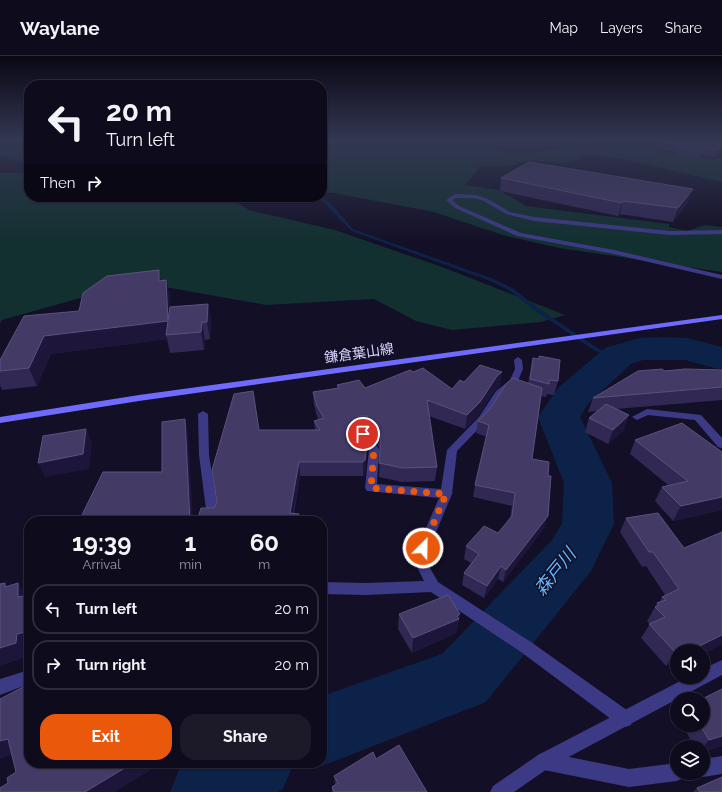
<!DOCTYPE html>
<html lang="en">
<head>
<meta charset="utf-8">
<style>
  body { margin:0; font-family:Raleway,"Noto Sans JP",sans-serif; background:#1c1929; color:#f1f3f6; height:100vh; display:flex; flex-direction:column; font-size:15px; white-space:nowrap }
  * { box-sizing:border-box; margin:0 }
  p { font-size:13px; color:#9b9ba3 }
  .icon { flex:none; width:22px; height:22px; fill:none; stroke:currentColor; stroke-width:2; stroke-linecap:round; stroke-linejoin:round }
  .map { position:relative; flex:1; overflow:hidden }
  .sheet { position:absolute; left:24px; top:460px; width:303px; height:252px; display:flex; flex-direction:column; background:#0e0b1c; border-radius:16px; box-shadow:0 1px 3px #0004,0 0 0 1px #2e2b3b }
  .sheet>* { flex:none }
  .guide { position:absolute; left:24px; top:24px; width:303px; height:122px; border-radius:16px; box-shadow:0 1px 3px #0004,0 0 0 1px #2e2b3b; background:#0e0b1c; color:#f1f3f6; overflow:hidden }
  .fabs { position:absolute; left:670px; top:588px; display:grid; gap:8px }
  .fabs a { display:grid; place-items:center; width:40px; height:40px; border-radius:50%; background:#0e0b1c; box-shadow:0 1px 3px #0004,0 0 0 1px #2e2b3b; font-size:20px }
  .pin { position:absolute; display:grid; place-items:center; width:34px; height:34px; color:#fff; margin:-17px; border:2px solid #fff; border-radius:50%; box-shadow:0 1px 4px #0007 }
  .me { position:absolute; width:44px; margin:-22px; rotate:23deg; stroke-linejoin:round; filter:drop-shadow(0 0 3px #0008) }
  .turn { display:flex; align-items:center; gap:14px; height:84px; padding:0 16px; font-size:18px }
  .turn .icon { width:52px; height:52px; stroke-width:2.5 }
  .turn b { display:block; font-size:28px; line-height:34px }
  .then { display:flex; align-items:center; height:38px; padding:0 16px; background:#0003; gap:8px; font-size:15px }
  .eta { display:flex; justify-content:space-evenly; align-items:center; height:68px; text-align:center }
  .eta b { font-size:24px; font-weight:700; line-height:28px }
  .primary-button { display:flex; gap:8px; margin-top:auto; padding:8px 16px }
  .primary-button a { flex:1; height:46px; border-radius:16px; background:#ea580c; color:#fff; font-size:16px; font-weight:700; line-height:46px; text-align:center }
  .primary-button a+a { background:#1c1929; color:#f1f3f6 }
  ul { padding:0; list-style:none }
  li { display:flex; align-items:center; gap:12px; height:50px; margin:0 8px 6px; padding:0 8px; border:2px solid #2e2b3b; border-radius:16px }
  li div { flex:1 }
  li b { display:block; font-size:15px }
  li em { font-style:normal }
  header { display:flex; align-items:center; gap:24px; box-sizing:border-box; height:56px; padding:0 20px; background:#0e0b1c; border-bottom:1px solid #2e2b3b }
  header strong { font-size:19px }
  nav { display:flex; gap:22px; margin-inline-start:auto; font-size:14px }
  .map>svg:first-child { display:block }
  .green { fill:#12302f }
  .lines { fill:none; stroke-linecap:round; stroke-linejoin:round }
  .stream { fill:#0c2248; fill-rule:evenodd }
  .river { fill:#0c2248; fill-rule:evenodd }
  .minor { fill:#3d3a85; fill-rule:evenodd }
  .tertiary { fill:#3d3a85; fill-rule:evenodd }
  .secondary { fill:#6f6bff; fill-rule:evenodd }
  .wall { fill:#312854 }
  .shaded-wall { fill:#1d163a }
  .building { fill:#433a66; stroke:#5a527e }
  .route { stroke:#ea580c; stroke-width:7; stroke-dasharray:0 12.6 }
  .labels { text-anchor:middle; stroke-width:3; stroke-linejoin:round; paint-order:stroke }
  .street-label { font-size:14px; fill:#d9d4ff; stroke:#130f26 }
  .near-water-label { font-size:18px; font-style:italic; fill:#62b6ff; stroke:#130f26 }
</style>
</head>
<body>
<header>
<strong>Waylane</strong>
<nav><a>Map</a><a>Layers</a><a>Share</a></nav>
</header>
<div class="map">
<svg width="722" height="736" viewBox="0 0 722 736">
  <rect width="100%" height="100%" fill="#130f26"/>
  <path class="green" d="M0,84h29v20l-29,-3z
    M322,84h173l-4,9 28,5 38,-5 18,-8 70,3 18,9 49,6 10,-1v24l-103,-24 -36,-3c-19,16 -38,2 -60,6 -4,1 -7,4 -11,4 -11,2 -21,1 -32,1l-15,19 34,5 27,16 143,18v3l18,4 18,-6 17,2v45l-163,-24 -56,-13 -69,-23 -100,-19 -12,-1z
    M0,117h29v24l201,1 19,12 86,20 107,37 123,48 -24,7 -89,8 -36,-9 -42,-22 -108,6 -129,-23 -135,38 -2,3z"/>
  <g class="lines">
    <path class="stream" d="M0,99l29,7v2l-29,-7z
      M317,141h5l8,6 23,26 141,50 20,10 24,19 61,41 21,6 1,1 -3,2 -23,-7 -61,-41 -24,-19 -20,-10 -139,-50 -24,-26z"/>
    <path class="river" d="M664,281l23,1 35,9v23l-37,-10h-42l-12,4 -43,40 -8,13 32,66 2,41 -23,47 -105,131 -164,64 -8,-3h8v-67l120,-42 111,-115 9,-16 2,-40 -26,-66 20,-29 47,-40 34,-10z
      M185,707h109l-11,26 -5,3h-108l11,-27z"/>
    <path class="minor" d="M595,84h77l2,1 -2,1z
      M455,138l21,1 12,4 22,13 24,5 136,14 52,-1v4l-52,1 -136,-14 -28,-7 -22,-13 -10,-3h-18l-4,2 7,6 62,27 93,17 108,25v4l-108,-25 -97,-18 -62,-28 -9,-8z
      M518,301l4,3 1,9 -6,14 -14,12 -17,26 -29,30 -5,43 -23,55 -3,12 12,21 93,60 100,71 2,6 -2,6 -6,2 -6,-2 -98,-73 -90,-60 -65,3 -44,-1v-12l44,1 58,-2 -10,-20 3,-12 22,-51 -72,-7 -2,-3 4,-39 -11,-15 1,-2h8l12,17 -2,35 64,5 6,-39 32,-33 17,-26 14,-11 5,-11 -1,-9z
      M647,353l54,6 21,23v10l-4,-1 -23,-27 -47,-5 -11,5 -5,-3z
      M203,355l5,3 1,41 10,62 -2,4h-12l2,-4 -8,-62 -1,-41z
      M29,614v14l-29,11v-16z
      M544,696l85,17 48,-6v10h8l-2,5 -6,3 -48,6 -85,-17 -6,-3 -3,-6 3,-6z
      M722,700v18l-19,3 -6,-3 6,-1v-14z"/>
    <path class="tertiary" d="M722,604v15l-172,92 -36,25h-24l3,-6 45,-31 150,-78h15v-8z"/>
    <path class="secondary" d="M722,259v4l-583,82 -139,22v-6l139,-22z"/>
  </g>
  <path class="wall" d="M722,84v11l-3,-1 -4,7 -14,-2 -2,4 -24,-4 1,-3 -20,-3 2,-7z
    M501,122l187,24 -15,20 -53,-8 -2,2 -118,-25z
    M159,214l2,11 9,15v11l38,-3 3,17 -1,18 -5,1 -1,10 -34,3 -3,-14 -116,15 -14,32 -35,4 -2,-5v-25l79,-49z
    M533,302l25,23 -4,14 -7,-1 -1,3 -5,-1 -9,63 12,69 -41,54 -5,-3 -14,19 -22,-13 2,-12 7,-10 -7,-4 2,-13 32,-13 12,-15 2,-12 -39,-9 2,-12 12,-48 -11,-4 2,-12 50,-38z
    M722,314v30l-106,9 8,21 -16,14 -23,-12 4,-14 8,-7 -9,1 5,-14 72,-27z
    M413,316l39,17 12,-7 36,4 -5,4 -17,26 -13,13 -36,-13 8,51 -2,14 -33,1 -23,-5 1,-28 -13,-19h-3l3,19 -2,25 -2,2h-63l-6,38 -80,-6 3,-5 42,-73h56l-1,-9 4,-1 -4,-15 -1,-13 24,-4v-3l28,3z
    M635,384l87,12v58l-49,11 -18,-20 7,-14 6,-2 -38,-31z
    M658,457l64,131 -19,10v-3h-26v11l-1,-1 -10,5 -25,-28 9,-14 -3,-3 8,-14 2,-4h2l3,-6 3,-2 -19,-29 -4,1 -22,-35 6,-14z
    M399,558h61l-4,19 -44,20 -14,-24z
    M683,669h20l19,21 -19,6v-5h-9z
    M376,703l51,33h-95v-5l3,-2 -1,-9z
    M697,732l25,4h-29z"/>
  <path class="shaded-wall" d="M722,87l-3,7 -4,7 3,-7z
    M693,133l-5,13 -15,20 5,-14z
    M623,145l-3,13 -2,2 4,-13z
    M159,214l3,16 -3,-5z
    M166,224l4,16 2,38 -4,-14z
    M208,248l3,17 -1,18 -3,-17z
    M168,265l-2,14 1,4 -116,15 -14,32 -8,-18 15,-32z
    M202,266l3,18 -1,10 -3,-18z
    M502,316l-2,14 -5,4 -17,26 -13,13 2,-14 30,-39z
    M629,359l-5,15 -16,14 5,-14z
    M359,360v14l-2,-11z
    M185,363l3,12 5,90h-3z
    M86,373l6,14 -3,26 -44,8 -7,-14z
    M368,379l-1,14 -2,25 -2,2v-14z
    M299,406l1,14 -8,45 -2,-8z
    M722,441v13l-49,11 8,-15z
    M299,458l1,7h-3z
    M548,460l-4,12 -41,54 3,-12z
    M501,510l-3,13 -14,19 3,-12z
    M18,527l9,15 -9,-1z
    M460,558l-4,19 -44,20 1,-15z
    M29,575v17h-2l-1,9 -26,9v-18l17,-14z
    M722,579v9l-19,10v-3h-14z
    M685,591l-3,4h-5v8l-1,2 -10,5 9,-14z
    M722,680v10l-19,6v-5l6,-7z
    M8,683l12,13 -20,7v-18z
    M133,707h29l-47,29h-30z"/>
  <path class="building" d="M660,84h62v3l-4,7 -15,-2 -2,3 -23,-3 2,-3 -22,-3z
    M529,106l164,27 -15,19 -55,-7 -1,2 -121,-25z
    M159,214v11l7,-1 2,40 2,-13 38,-3 -1,18h-5l-1,10 -35,3 2,-14 -124,15 -15,32 -29,3v-11l24,-44 55,-5 4,-18 24,-17z
    M539,300l21,4 -2,21 -9,-1v4l-19,-5 3,-21 6,1z
    M480,309l22,7 -5,4 -17,26 -13,13 -40,-15 10,67 -34,1 -24,-5 2,-28 -14,-19h-8l-2,3 11,16 -3,25 -2,2h-64l-9,51 9,1 -2,7h-100l4,-13h13l3,-5 -5,-33 22,-76 19,-3 6,39h61l-6,-9 10,-3 -7,-12 -4,-14 26,-4 -2,-3 22,-5 6,8 45,-18 3,2 10,-4 29,21 8,-9 4,2z
    M662,313l3,2 20,-2 37,1v17l-129,11 45,-27z
    M513,322l29,10 -10,71 17,3 -1,14h3l-3,40 -42,54 -5,-4 -14,20 -23,-13 15,-19 -13,-8 18,-20 14,7 14,-17 3,-23 -40,-8 14,-60 -11,-4 11,-11 17,-26z
    M606,348l23,11 -16,15 -24,-12z
    M185,363l5,102h-111l24,-49h59v-50z
    M682,367l40,29v45l-41,9 -19,-19 26,-6 -53,-41z
    M86,373l-3,25 -45,9 5,-27z
    M658,457l26,35 38,-16v103l-33,16 -4,-4 -10,5 -26,-28 16,-7 -10,-10 4,-2 -2,-2 9,-3 -4,-3 17,-8 -26,-37h-4l-23,-34z
    M5,527v4l13,-4v14l11,-2v36l-12,3 -1,9 -16,5v-64z
    M448,539l12,19 -3,2 2,3 -46,19 -14,-24z
    M29,628v79h104l-48,29h-85v-4l8,-5 -1,-5 9,-6 -8,-33 -8,2v-42z
    M722,633v47l-13,4 -9,-15h3v-26h-1z
    M399,689l28,47h-93l-2,-5 6,-4 -4,-7 39,-24 3,7z
    M722,721v15h-22l-3,-4z"/>
  <linearGradient id="sky" x2="0" y2="1"><stop stop-color="#0a0815"/><stop offset="0.45" stop-color="#333752"/><stop offset="1" stop-color="#333752" stop-opacity="0"/></linearGradient>
  <rect width="722" height="187" fill="url(#sky)"/>
  <g class="lines">
    <path class="route" d="M363,378l11,15 -3,39 75,6 -23,54"/>
  </g>
  <g class="labels">
    <g class="street-label">
      <text transform="translate(359 297) rotate(-8)" y="5">鎌倉葉山線</text>
    </g>
    <g class="near-water-label">
      <text transform="translate(555 516) rotate(-51)" y="6">森戸川</text>
    </g>
  </g>
</svg>
<div class="fabs">
<a><svg class="icon" aria-label="sound" viewBox="0 0 24 24"><path d="M4 9h4l5-4v14l-5-4H4zM17 9q2 3 0 6"/></svg></a>
<a><svg class="icon" aria-label="search" viewBox="0 0 24 24"><circle cx="10" cy="10" r="6"/><path d="M15 15l6 6"/></svg></a>
<a><svg class="icon" aria-label="layers" viewBox="0 0 24 24"><path d="M12 4l9 5-9 5-9-5zM3 14l9 5 9-5"/></svg></a>
</div>
<div class="pin" style="left:363px;top:378px;background:#d93025"><svg class="icon" aria-label="arrive" viewBox="0 0 24 24"><path d="M6 21V4h12l-3 4 3 4H6"/></svg></div>
<svg class="me" style="left:423px;top:492px" viewBox="-20 -20 40 40"><circle r="17" fill="#ea580c" stroke="#fff" stroke-width="3"/><path d="M0-11L8 9 0 5-8 9z" fill="#fff"/></svg>
<div class="guide">
<div class="turn"><svg class="icon" aria-label="left" viewBox="0 0 24 24"><path d="M17 20v-9H6M10 6l-5 5 5 5"/></svg><div><b>20 m</b>Turn left</div></div>
<div class="then">Then<svg class="icon" aria-label="right" viewBox="0 0 24 24"><path d="M7 20v-9h11M14 6l5 5-5 5"/></svg></div>
</div>
<section class="sheet">
<div class="eta">
<div><b>19:39</b><p>Arrival</p></div>
<div><b>1</b><p>min</p></div>
<div><b>60</b><p>m</p></div>
</div>
<ul>
<li><svg class="icon" aria-label="left" viewBox="0 0 24 24"><path d="M17 20v-9H6M10 6l-5 5 5 5"/></svg><div><b>Turn left</b></div><em>20 m</em></li>
<li><svg class="icon" aria-label="right" viewBox="0 0 24 24"><path d="M7 20v-9h11M14 6l5 5-5 5"/></svg><div><b>Turn right</b></div><em>20 m</em></li>
</ul>
<div class="primary-button"><a>Exit</a><a>Share</a></div>
</section>
</div>
</body>
</html>
